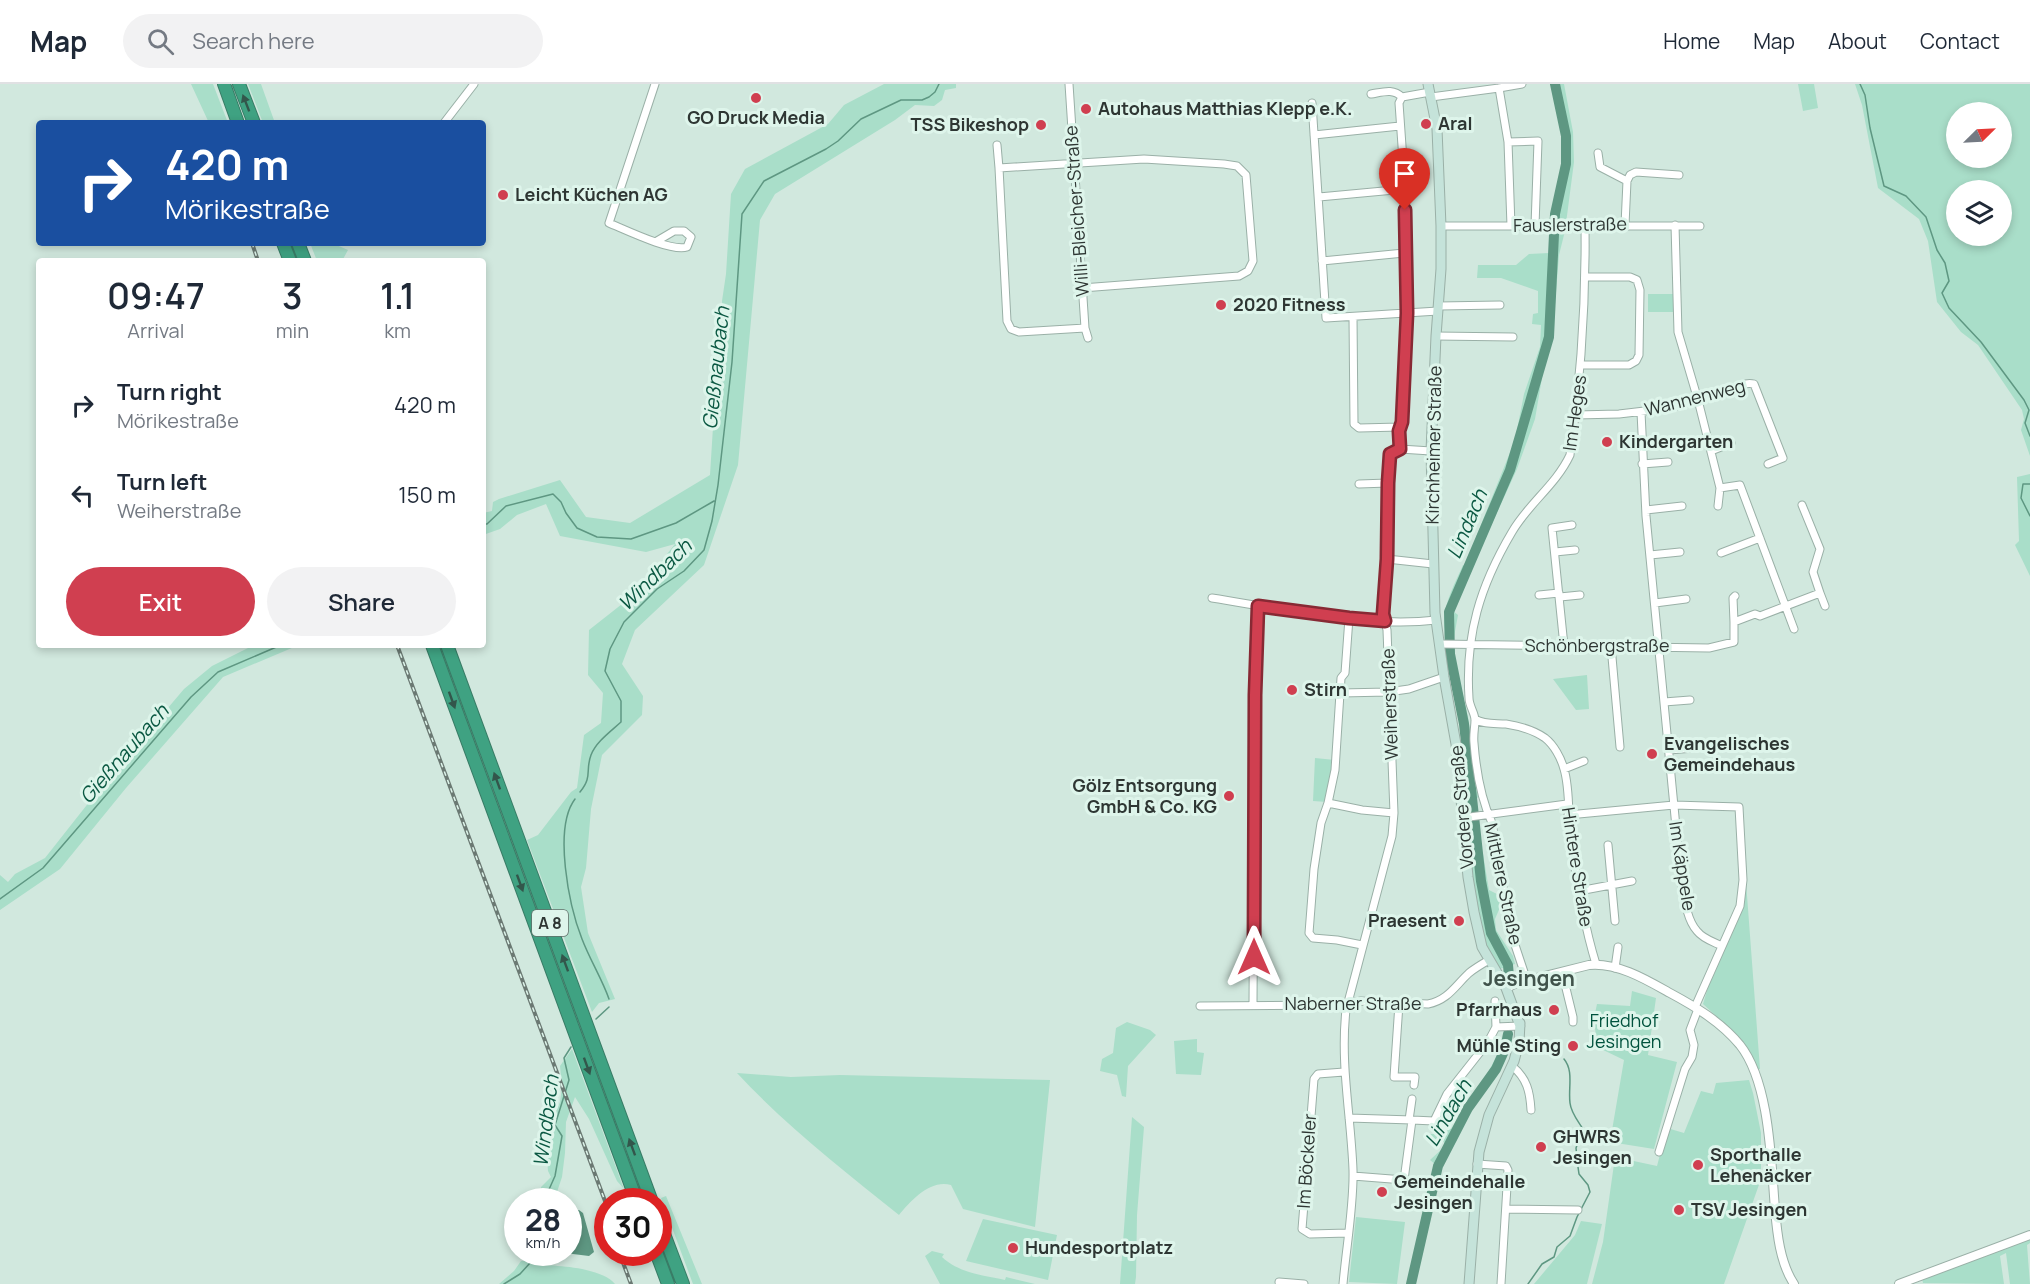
<!DOCTYPE html>
<html lang="en">
<head>
<meta charset="utf-8">
<style>
  body { margin:0; font-family:Manrope,sans-serif; background:#f2f2f3; color:#1f2937; height:100vh; display:flex; flex-direction:column; font-size:22px; white-space:nowrap }
  * { box-sizing:border-box; margin:0 }
  p { font-size:20px; color:#747a83 }
  .icon { flex:none; width:33px; height:33px; fill:none; stroke:currentColor; stroke-width:2; stroke-linecap:round; stroke-linejoin:round }
  .map { position:relative; flex:1; overflow:hidden }
  .drawer { position:absolute; left:36px; top:174px; width:450px; height:390px; display:flex; flex-direction:column; background:#fff; border-radius:6px; box-shadow:0 3px 9px #0003 }
  .drawer>* { flex:none }
  .hud { position:absolute; left:36px; top:36px; width:450px; height:126px; border-radius:6px; box-shadow:0 3px 9px #0003; background:#1a4fa0; color:#fff; overflow:hidden }
  .needle { width:39px; rotate:66deg }
  .buttons { position:absolute; left:1946px; top:18px; display:grid; gap:12px }
  .buttons a { display:grid; place-items:center; width:66px; height:66px; border-radius:50%; background:#fff; box-shadow:0 3px 9px #0003; font-size:30px }
  .speed { position:absolute; left:504px; top:1104px; display:flex; gap:12px; font-size:30px; font-weight:700; text-align:center }
  .speed>* { display:grid; place-content:center; width:78px; height:78px; border-radius:50%; background:#fff; box-shadow:0 3px 9px #0003; line-height:1 }
  .speed small { font-size:15px; font-weight:400 }
  .speed .limit { border:9px solid #d22; background:#fff; color:#111 }
  .pin { position:absolute; display:grid; place-items:center; width:51px; height:51px; color:#fff; margin:-62px -26px; border-radius:50% 50% 50% 0; rotate:-45deg; box-shadow:0 0 6px #0007 }
  .pin .icon { rotate:45deg }
  .me { position:absolute; width:66px; margin:-33px; rotate:0deg; stroke-linejoin:round; filter:drop-shadow(0 0 4px #0008) }
  .turn { display:flex; align-items:center; gap:21px; height:126px; padding:0 30px; font-size:27px }
  .turn .icon { width:78px; height:78px; stroke-width:2.5 }
  .turn b { display:block; font-size:42px; line-height:51px }
  .eta { display:flex; justify-content:space-evenly; align-items:center; height:102px; text-align:center }
  .eta b { font-size:36px; font-weight:600; line-height:42px }
  .button { display:flex; gap:12px; margin-top:auto; padding:12px 30px }
  .button a { flex:1; height:69px; border-radius:36px; background:#d03f50; color:#fff; font-size:24px; font-weight:600; line-height:69px; text-align:center }
  .button a+a { background:#f2f2f3; color:#1f2937 }
  ul { padding:0; list-style:none }
  li { display:flex; align-items:center; gap:18px; height:90px; padding:0 30px }
  li div { flex:1 }
  li b { display:block; font-size:22px }
  li em { font-style:normal }
  header { display:flex; align-items:center; gap:36px; box-sizing:border-box; height:84px; padding:0 30px; background:#fff; border-bottom:2px solid #e0e1e3 }
  header strong { font-size:28px }
  nav { display:flex; gap:33px; margin-inline-start:auto; font-size:21px }
  .search { width:420px; height:54px; background:#f2f2f3; display:flex; align-items:center; gap:15px; box-sizing:border-box; padding:0 21px; border-radius:33px; color:#747a83; font-size:22px }
  .map>svg:first-child { display:block }
  .green { fill:#a9dec9; fill-rule:evenodd }
  .water { fill:#5e9782 }
  .lines { fill:none; stroke-linecap:round; stroke-linejoin:round }
  .stream { stroke:#5e9782; stroke-width:1.5 }
  .river { stroke:#5e9782; stroke-width:10 }
  .minor-casing { stroke:#9ab0a7; stroke-width:9 }
  .tertiary-casing { stroke:#9ab0a7; stroke-width:10 }
  .secondary-casing { stroke:#9ab0a7; stroke-width:11 }
  .motorway-casing { stroke:#397c66; stroke-width:14 }
  .minor { stroke:#fff; stroke-width:7 }
  .tertiary { stroke:#fff; stroke-width:8 }
  .secondary { stroke:#c5e3da; stroke-width:9 }
  .motorway { stroke:#3fa282; stroke-width:12 }
  .rail-casing { stroke:#6b7973; stroke-width:4 }
  .rail { stroke:#def5eb; stroke-width:1.5; stroke-dasharray:4.5; stroke-linecap:butt }
  .oneway { fill:#33564b }
  .route-casing { stroke:#872934; stroke-width:15 }
  .route { stroke:#d03f50; stroke-width:10 }
  .poi-dot { fill:#d03f50; stroke:#def5eb; stroke-width:2 }
  .labels { text-anchor:middle; stroke-width:6; stroke-linejoin:round; paint-order:stroke }
  .shield { fill:#def5eb; stroke:#636f6a; stroke-width:1.5 }
  .shield-label { font-size:16px; font-weight:bold; fill:#2e3633 }
  .poi-label { font-size:18px; font-weight:bold; fill:#2e3633; stroke:#def5eb; text-anchor:start }
  .street-label { font-size:18px; fill:#2e3633; stroke:#def5eb }
  .park-label { font-size:18px; fill:#00523d; stroke:#def5eb }
  .water-label { font-size:20px; font-style:italic; fill:#0a5842; stroke:#def5eb }
  .quarter-label { font-size:21px; font-weight:bold; fill:#40534b; stroke:#def5eb }
</style>
</head>
<body>
<header>
<strong>Map</strong>
<div class="search"><svg class="icon" aria-label="search" viewBox="0 0 24 24"><circle cx="10" cy="10" r="6"/><path d="M15 15l6 6"/></svg>Search here</div>
<nav><a>Home</a><a>Map</a><a>About</a><a>Contact</a></nav>
</header>
<div class="map">
<svg width="2030" height="1200" viewBox="0 0 2030 1200">
  <rect width="100%" height="100%" fill="#d1e8de"/>
  <path class="green" d="M191,0h22l15,39h-19z
    M248,0h13l14,39h-12z
    M884,0h72v4l-11,2 -3,10 -8,6 -19,-1 -20,15 -120,74 -15,26 -22,245 -34,100 -69,65 -13,34 21,32 -1,19 -40,40 -11,54 -5,59 -5,19 7,46 27,66 -16,4 -7,9 -65,-172 11,-5 33,-43 6,-4 7,-53 17,-12 2,-30 -15,-18 1,-45 47,-37 39,-49 -29,8 -86,-16 -14,-32 -29,11 -17,14 -17,6v-22l9,-2 1,-9 6,-3 61,-19 26,37 44,6 80,-48 7,-112 6,-38 -1,-24 4,-27 5,-80 14,-25 83,-45 16,-19z
    M1553,0h11l9,48 1,30 -9,69 -6,24 -7,87 -9,30 -8,47 -18,50 -33,72 -8,-4 39,-97 9,-46 16,-47 1,-22 -9,-1 1,-10 5,-1v-22l-37,-13h-24l1,-13h38l13,-11 20,-1 2,-35 13,-55 -7,-69z
    M1798,0h16l4,24 -15,3z
    M1855,0h175v372l-9,-26 3,-11 -2,-9 -44,-65 -17,-13 -24,-30 -9,-61 -9,-22 -41,-31 -16,-83zM1956,28h45v46h-45zM1956,106h45v46h-45z
    M310,159h22l16,7 -6,11h-25z
    M1648,210h26l1,18h-27z
    M2030,390v102l-15,-31 4,-4 -2,-64z
    M1463,481l8,4 -18,42 5,4 -4,22 -8,-3c-7,-23 8,-48 17,-69z
    M254,561h45l-76,32 -97,111 -66,81 -60,41v-35l8,7 7,-8 30,-16 56,-71 83,-98 28,-23z
    M1452,564l16,69 12,80 -7,2 -9,-83 -5,1 -11,-63z
    M1587,591l2,34 -13,1 -23,-31z
    M1315,674l20,2 -8,42 -14,-1z
    M1472,738l3,30 8,2 6,36 10,5 2,10 -6,14 1,11 17,26 2,8 -15,5c-4,-7 -9,-13 -12,-20 -16,-33 -17,-87 -21,-123z
    M1746,798l14,187h-4l-7,-19 -8,-11 -38,-35 6,-20 28,-65z
    M1632,907l24,7 -8,57 29,7 -23,87 -44,-7 14,-82 -27,-13 -3,-29 3,-14 33,2z
    M1127,938l23,8 6,5 -28,31 -2,31 -4,-1 -5,-21 -17,-4 2,-12 11,-6 3,-25z
    M1197,955v13l7,1 -3,22 -25,-1 -2,-33z
    M1501,962h4l-10,22 -28,40 -31,57 -6,-5 14,-13v-5l-14,-1v-7h8v-6l13,1c17,-28 38,-53 50,-83z
    M572,965l52,140 -7,-8 -28,-62 -14,-22 -9,25 -1,31 -3,24 -8,24h-14l1,-14 10,-10 -3,-6 -2,-24 8,-10 -3,-13 9,-22 2,-15 -2,-21z
    M737,989l54,4 49,-2 210,5 -15,147 -72,-18 -12,-24c-20,-6 -40,15 -52,30 -56,-45 -113,-89 -162,-142z
    M1749,996l4,13 8,40v46l-37,105h-132l11,-42 12,-85 42,9 10,-38 17,5 17,-42 12,3 3,-11z
    M1132,1033l12,10 -7,88 -1,62 -1,7h-15z
    M666,1112l36,88h-9l-32,-86z
    M1356,1133l49,5 -8,62 -48,-2z
    M983,1135l74,16 -9,45 -82,-19z
    M1581,1137l21,3 -15,60h-53l41,-49z
    M2030,1153v6l-3,2 3,39h-20l-4,-31 -6,3 4,28 -81,-1 -1,-5z
    M932,1167l12,3 -2,3c17,16 40,18 63,23l1,-3 29,7h-95l-15,-28z
    M532,1169h12l-10,12c20,0 67,2 81,19h-116l15,-13 7,-10h5l5,-4z"/>
  <path class="water" d="M579,1126l4,3 11,39 -5,4 -24,-3 3,-1 1,-25 6,-16z"/>
  <g class="lines">
    <path class="stream" d="M1860,0l5,11 5,33 14,58 22,10 20,21 11,33 8,13 4,18 -7,12 7,15 32,34 43,58 5,10 -4,13 5,13
      M2030,400h-7l-2,14 9,18
      M483,440h4l19,-18 47,-12 8,8 5,11 11,15 20,9 34,2 45,-16 38,-22
      M580,708c13,-16 5,-21 11,-37 5,-13 19,-23 30,-33v-21l-16,-30 5,-22 14,-27 33,-33 27,-18 20,-21 8,-29 6,-36 14,-123 10,-148 22,-33 62,-32 12,-8 23,-22 40,-19h21l7,-3 6,-5 4,-8
      M575,715c-22,29 -6,107 7,140 8,21 20,40 27,60
      M0,815l43,-31 148,-171 27,-25 63,-27
      M596,935l13,-12
      M548,1118l-1,-8 8,-18 7,-40 -7,-11 14,-45 -5,-22 7,-11
      M504,1200l16,-10 20,-22
      M1528,1200l14,-20 12,-7 3,-10 13,-11 7,-19 13,-25 -2,-7 -9,-11 -1,-7 -2,-19 7,-19c-5,-8 -12,-16 -13,-26 -2,-15 4,-32 -6,-44"/>
    <path class="river" d="M1509,893l-1,-12 -17,-32 -10,-52 -17,-157 -14,-70 -1,-42 61,-142 39,-133 6,-123 11,-50v-28l-11,-52
      M1411,1200l27,-118 30,-58 28,-39 9,-20 3,-15"/>
    <g class="minor-casing">
      <path id="minor" d="M655,0l-46,139c17,7 62,29 78,24l4,-10 -7,-6h-10l-17,10
        M1069,0l16,244 3,10
        M1499,4l23,-4
        M1371,10c12,-2 22,-6 31,3
        M1402,13l28,-5
        M1431,13l68,-9 9,54 3,84
        M1312,19l14,215 112,-7
        M444,39l30,-39
        M1314,51l86,-9
        M1508,58l30,-1 -3,85
        M997,61l2,23
        M1598,69l2,14 27,14
        M1319,113l86,-8
        M1625,141l2,-44 3,-6 6,-3 43,3
        M1675,141l3,107 20,68 22,88 20,-3 54,144
        M1441,142h259
        M1322,177l82,-8
        M1082,204l157,-12 9,-5 5,-10 -7,-86 -9,-9 -13,-2 -80,-5 -145,9 8,153 4,8 8,3 66,-4
        M1439,222l61,-1
        M1353,233l1,107 5,4 41,-1
        M1436,252l77,1
        M1581,281h48l7,-4 3,-6 1,-65 -3,-10 -7,-3h-44
        M1641,328l5,104 35,363c3,16 5,40 16,52 6,8 17,11 25,15
        M1576,331l43,-1 51,-6 52,-15 10,-1c5,-6 14,-10 22,-8l29,74 -15,6
        M1400,365l31,2
        M1711,367l20,-8
        M1642,380l26,-2
        M1359,400l29,-1
        M1718,422l2,-18
        M1646,426l36,-4
        M1555,468l20,-2
        M1721,469l39,-15
        M1650,471l30,-3
        M1387,475l46,5
        M1820,509l5,13
        M1539,511l20,-2
        M1560,513l20,-2
        M1212,514c69,11 155,30 224,22
        M1655,519l31,-4
        M1349,534l-4,55 -4,5 -6,92 -7,33 -7,20 -7,46 -5,64 4,5 24,2 25,5
        M1734,538l-1,-24 2,-2
        M1439,560l270,4 25,-6v-20l21,-8 5,2 60,-23 -7,-21 7,-23 -18,-44
        M1564,562l-12,-118 20,-3
        M1611,562l9,101
        M1341,609l47,-1 21,-3 35,-12
        M1664,618l26,-2
        M1475,635c9,6 21,4 31,5 13,2 29,7 39,14 9,7 16,20 19,31 6,20 4,44 6,65 6,44 13,88 26,130
        M1669,666l25,-2
        M1564,685l20,-8
        M1328,719l34,7 32,3
        M1568,731l106,-10 65,2 4,73 -3,26 -45,101
        M1462,734l105,-14
        M1608,761l7,76
        M1579,807l53,-10
        M1615,884l3,-21
        M1562,888l11,45v5
        M1527,897l-16,-48 -19,-110c-11,-24 -16,-54 -18,-80 -1,-8 1,-16 1,-23 0,-7 -6,-14 -6,-22 -4,-63 11,-112 43,-166 16,-28 44,-47 58,-77 11,-77 16,-152 15,-230
        M1253,920l2,-309 3,-89
        M1399,920l-5,73h21l-1,8
        M1200,922l142,-1 19,-4 67,3c20,-4 27,-18 41,-31 6,-5 13,-9 20,-13
        M1496,943l24,-1
        M1512,982c15,12 18,26 19,44
        M1344,988l-26,2 -4,5 -12,150 8,5 38,-1
        M1349,1034l63,2
        M1409,1036l3,-21
        M1659,1068l26,-83 7,-12 2,-12 -4,-15 8,-21
        M1477,1080l29,2 2,4 -7,114
        M1353,1092l51,4 8,-60 22,1 13,-27 41,-52 8,-15 -1,-26
        M1506,1125l72,1
        M1279,1198l25,2
        M1343,1200c3,-35 11,-79 10,-114 -2,-54 -13,-106 -7,-160l46,-174 2,-23 -7,-183c-7,-26 -1,-47 0,-74 1,-34 0,-68 3,-102l10,-5 -1,-18 3,-9 5,-109 -3,-60 1,-64 -6,-86 3,-6"/>
    </g>
    <g class="tertiary-casing">
      <path id="tertiary" d="M1506,904l11,-5 72,-18c28,-3 58,15 81,28 26,14 51,29 70,52 30,38 31,117 35,164 2,24 5,54 19,75
        M1899,1200l131,-49"/>
    </g>
    <g class="secondary-casing">
      <path id="secondary" d="M1428,0l9,45 4,97v43l-5,67 -5,115 4,162 9,64 12,67 12,133 6,35 8,35 24,41 14,38
        M1469,1200l10,-132 10,-37 25,-54 5,-19 1,-19"/>
    </g>
    <g class="motorway-casing">
      <path id="motorway" d="M224,0l14,39
        M239,0l15,39
        M283,159l7,18
        M298,159l7,18
        M432,561l205,557
        M447,561l205,557
        M658,1134l25,66
        M656,1168l12,32"/>
    </g>
    <use href="#minor" class="minor"/>
    <use href="#tertiary" class="tertiary"/>
    <use href="#secondary" class="secondary"/>
    <use href="#motorway" class="motorway"/>
    <g class="rail-casing">
      <path id="rail" d="M252,159l6,18
        M397,561l211,564
        M619,1168l12,32"/>
    </g>
    <use href="#rail" class="rail"/>
  </g>
  <defs><path id="oneway-solid" d="M-6-.8H1V-3.2L6.5 0L1 3.2V.8H-6Z" transform="scale(1.5)"/></defs>
  <g class="oneway">
    <use href="#oneway-solid" transform="translate(246 19) rotate(-111)"/>
    <use href="#oneway-solid" transform="translate(452 616) rotate(70)"/>
    <use href="#oneway-solid" transform="translate(497 697) rotate(-110)"/>
    <use href="#oneway-solid" transform="translate(520 799) rotate(70)"/>
    <use href="#oneway-solid" transform="translate(565 879) rotate(-110)"/>
    <use href="#oneway-solid" transform="translate(587 982) rotate(70)"/>
    <use href="#oneway-solid" transform="translate(632 1063) rotate(-110)"/>
  </g>
  <g class="lines">
    <g class="route-casing">
      <path id="route" d="M1254,873l1,-262 3,-89 91,12 36,3 -2,-7 4,-55 1,-76 2,-29 10,-5 -1,-18 3,-9 5,-109 -2,-103"/>
    </g>
    <use href="#route" class="route"/>
  </g>
  <g class="poi-dot">
    <circle cx="756" cy="14" r="6"/>
    <circle cx="1086" cy="25" r="6"/>
    <circle cx="1426" cy="40" r="6"/>
    <circle cx="1041" cy="41" r="6"/>
    <circle cx="503" cy="111" r="6"/>
    <circle cx="1221" cy="221" r="6"/>
    <circle cx="1607" cy="358" r="6"/>
    <circle cx="1292" cy="606" r="6"/>
    <circle cx="1652" cy="670" r="6"/>
    <circle cx="1229" cy="712" r="6"/>
    <circle cx="1459" cy="837" r="6"/>
    <circle cx="1554" cy="926" r="6"/>
    <circle cx="1573" cy="962" r="6"/>
    <circle cx="1541" cy="1063" r="6"/>
    <circle cx="1698" cy="1081" r="6"/>
    <circle cx="1382" cy="1108" r="6"/>
    <circle cx="1679" cy="1126" r="6"/>
    <circle cx="1013" cy="1164" r="6"/>
  </g>
  <g class="labels">
    <rect class="shield" x="532" y="826" width="36" height="26" rx="4.5"/>
    <g class="shield-label">
      <text x="550" y="845">A 8</text>
    </g>
    <g class="poi-label">
      <text x="1098" y="31">Autohaus Matthias Klepp e.K.</text>
      <text x="756" y="40" text-anchor="middle">GO Druck Media</text>
      <text x="1438" y="46">Aral</text>
      <text x="1029" y="47" text-anchor="end">TSS Bikeshop</text>
      <text x="515" y="117">Leicht Küchen AG</text>
      <text x="1233" y="227">2020 Fitness</text>
      <text x="1619" y="364">Kindergarten</text>
      <text x="1304" y="612">Stirn</text>
      <text x="1664" y="666">Evangelisches<tspan x="1664" dy="21">Gemeindehaus</tspan></text>
      <text x="1217" y="708" text-anchor="end">Gölz Entsorgung<tspan x="1217" dy="21">GmbH &amp; Co. KG</tspan></text>
      <text x="1447" y="843" text-anchor="end">Praesent</text>
      <text x="1542" y="932" text-anchor="end">Pfarrhaus</text>
      <text x="1561" y="968" text-anchor="end">Mühle Sting</text>
      <text x="1553" y="1059">GHWRS<tspan x="1553" dy="21">Jesingen</tspan></text>
      <text x="1710" y="1077">Sporthalle<tspan x="1710" dy="21">Lehenäcker</tspan></text>
      <text x="1394" y="1104">Gemeindehalle<tspan x="1394" dy="21">Jesingen</tspan></text>
      <text x="1691" y="1132">TSV Jesingen</text>
      <text x="1025" y="1170">Hundesportplatz</text>
    </g>
    <g class="street-label">
      <text transform="translate(1077 127) rotate(-94)" y="6">Willi-Bleicher-Straße</text>
      <text transform="translate(1570 141) rotate(-1)" y="6">Fauslerstraße</text>
      <text transform="translate(1695 314) rotate(-14)" y="6">Wannenweg</text>
      <text transform="translate(1575 329) rotate(-82)" y="6">Im Heges</text>
      <text transform="translate(1434 361) rotate(-89)" y="6">Kirchheimer Straße</text>
      <text x="1597" y="568">Schönbergstraße</text>
      <text transform="translate(1390 620) rotate(-92)" y="6">Weiherstraße</text>
      <text transform="translate(1462 723) rotate(-95)" y="6">Vordere Straße</text>
      <text transform="translate(1682 782) rotate(81)" y="6">Im Käppele</text>
      <text transform="translate(1577 783) rotate(81)" y="6">Hintere Straße</text>
      <text transform="translate(1503 800) rotate(78)" y="6">Mittlere Straße</text>
      <text x="1353" y="926">Naberner Straße</text>
      <text transform="translate(1307 1077) rotate(-86)" y="6">Im Böckeler</text>
    </g>
    <g class="park-label">
      <text x="1624" y="943">Friedhof<tspan x="1624" dy="21">Jesingen</tspan></text>
    </g>
    <g class="water-label">
      <text transform="translate(716 284) rotate(-84)" y="7">Gießnaubach</text>
      <text transform="translate(1467 440) rotate(-67)" y="7">Lindach</text>
      <text transform="translate(655 491) rotate(-44)" y="7">Windbach</text>
      <text transform="translate(124 670) rotate(-49)" y="7">Gießnaubach</text>
      <text transform="translate(1448 1029) rotate(-60)" y="7">Lindach</text>
      <text transform="translate(546 1037) rotate(-83)" y="7">Windbach</text>
    </g>
    <g class="quarter-label">
      <text x="1529" y="902">Jesingen</text>
    </g>
  </g>
</svg>
<div class="buttons">
<a><svg class="needle" viewBox="-14 -14 28 28"><path d="M0-13l5 13h-10z" fill="#e53935"/><path d="M0 13l5-13h-10z" fill="#747a83"/></svg></a>
<a><svg class="icon" aria-label="layers" viewBox="0 0 24 24"><path d="M12 4l9 5-9 5-9-5zM3 14l9 5 9-5"/></svg></a>
</div>
<div class="speed"><div>28<small>km/h</small></div><div class="limit">30</div></div>
<div class="pin" style="left:1405px;top:126px;background:#d93025"><svg class="icon" aria-label="arrive" viewBox="0 0 24 24"><path d="M6 21V4h12l-3 4 3 4H6"/></svg></div>
<svg class="me" style="left:1254px;top:873px" viewBox="-20 -20 40 40"><path d="M0-17L14 15 0 8-14 15z" fill="#d03f50" stroke="#fff" stroke-width="4"/></svg>
<div class="hud">
<div class="turn"><svg class="icon" aria-label="right" viewBox="0 0 24 24"><path d="M7 20v-9h11M14 6l5 5-5 5"/></svg><div><b>420 m</b>Mörikestraße</div></div>
</div>
<section class="drawer">
<div class="eta">
<div><b>09:47</b><p>Arrival</p></div>
<div><b>3</b><p>min</p></div>
<div><b>1.1</b><p>km</p></div>
</div>
<ul>
<li><svg class="icon" aria-label="right" viewBox="0 0 24 24"><path d="M7 20v-9h11M14 6l5 5-5 5"/></svg><div><b>Turn right</b><p>Mörikestraße</p></div><em>420 m</em></li>
<li><svg class="icon" aria-label="left" viewBox="0 0 24 24"><path d="M17 20v-9H6M10 6l-5 5 5 5"/></svg><div><b>Turn left</b><p>Weiherstraße</p></div><em>150 m</em></li>
</ul>
<div class="button"><a>Exit</a><a>Share</a></div>
</section>
</div>
</body>
</html>
